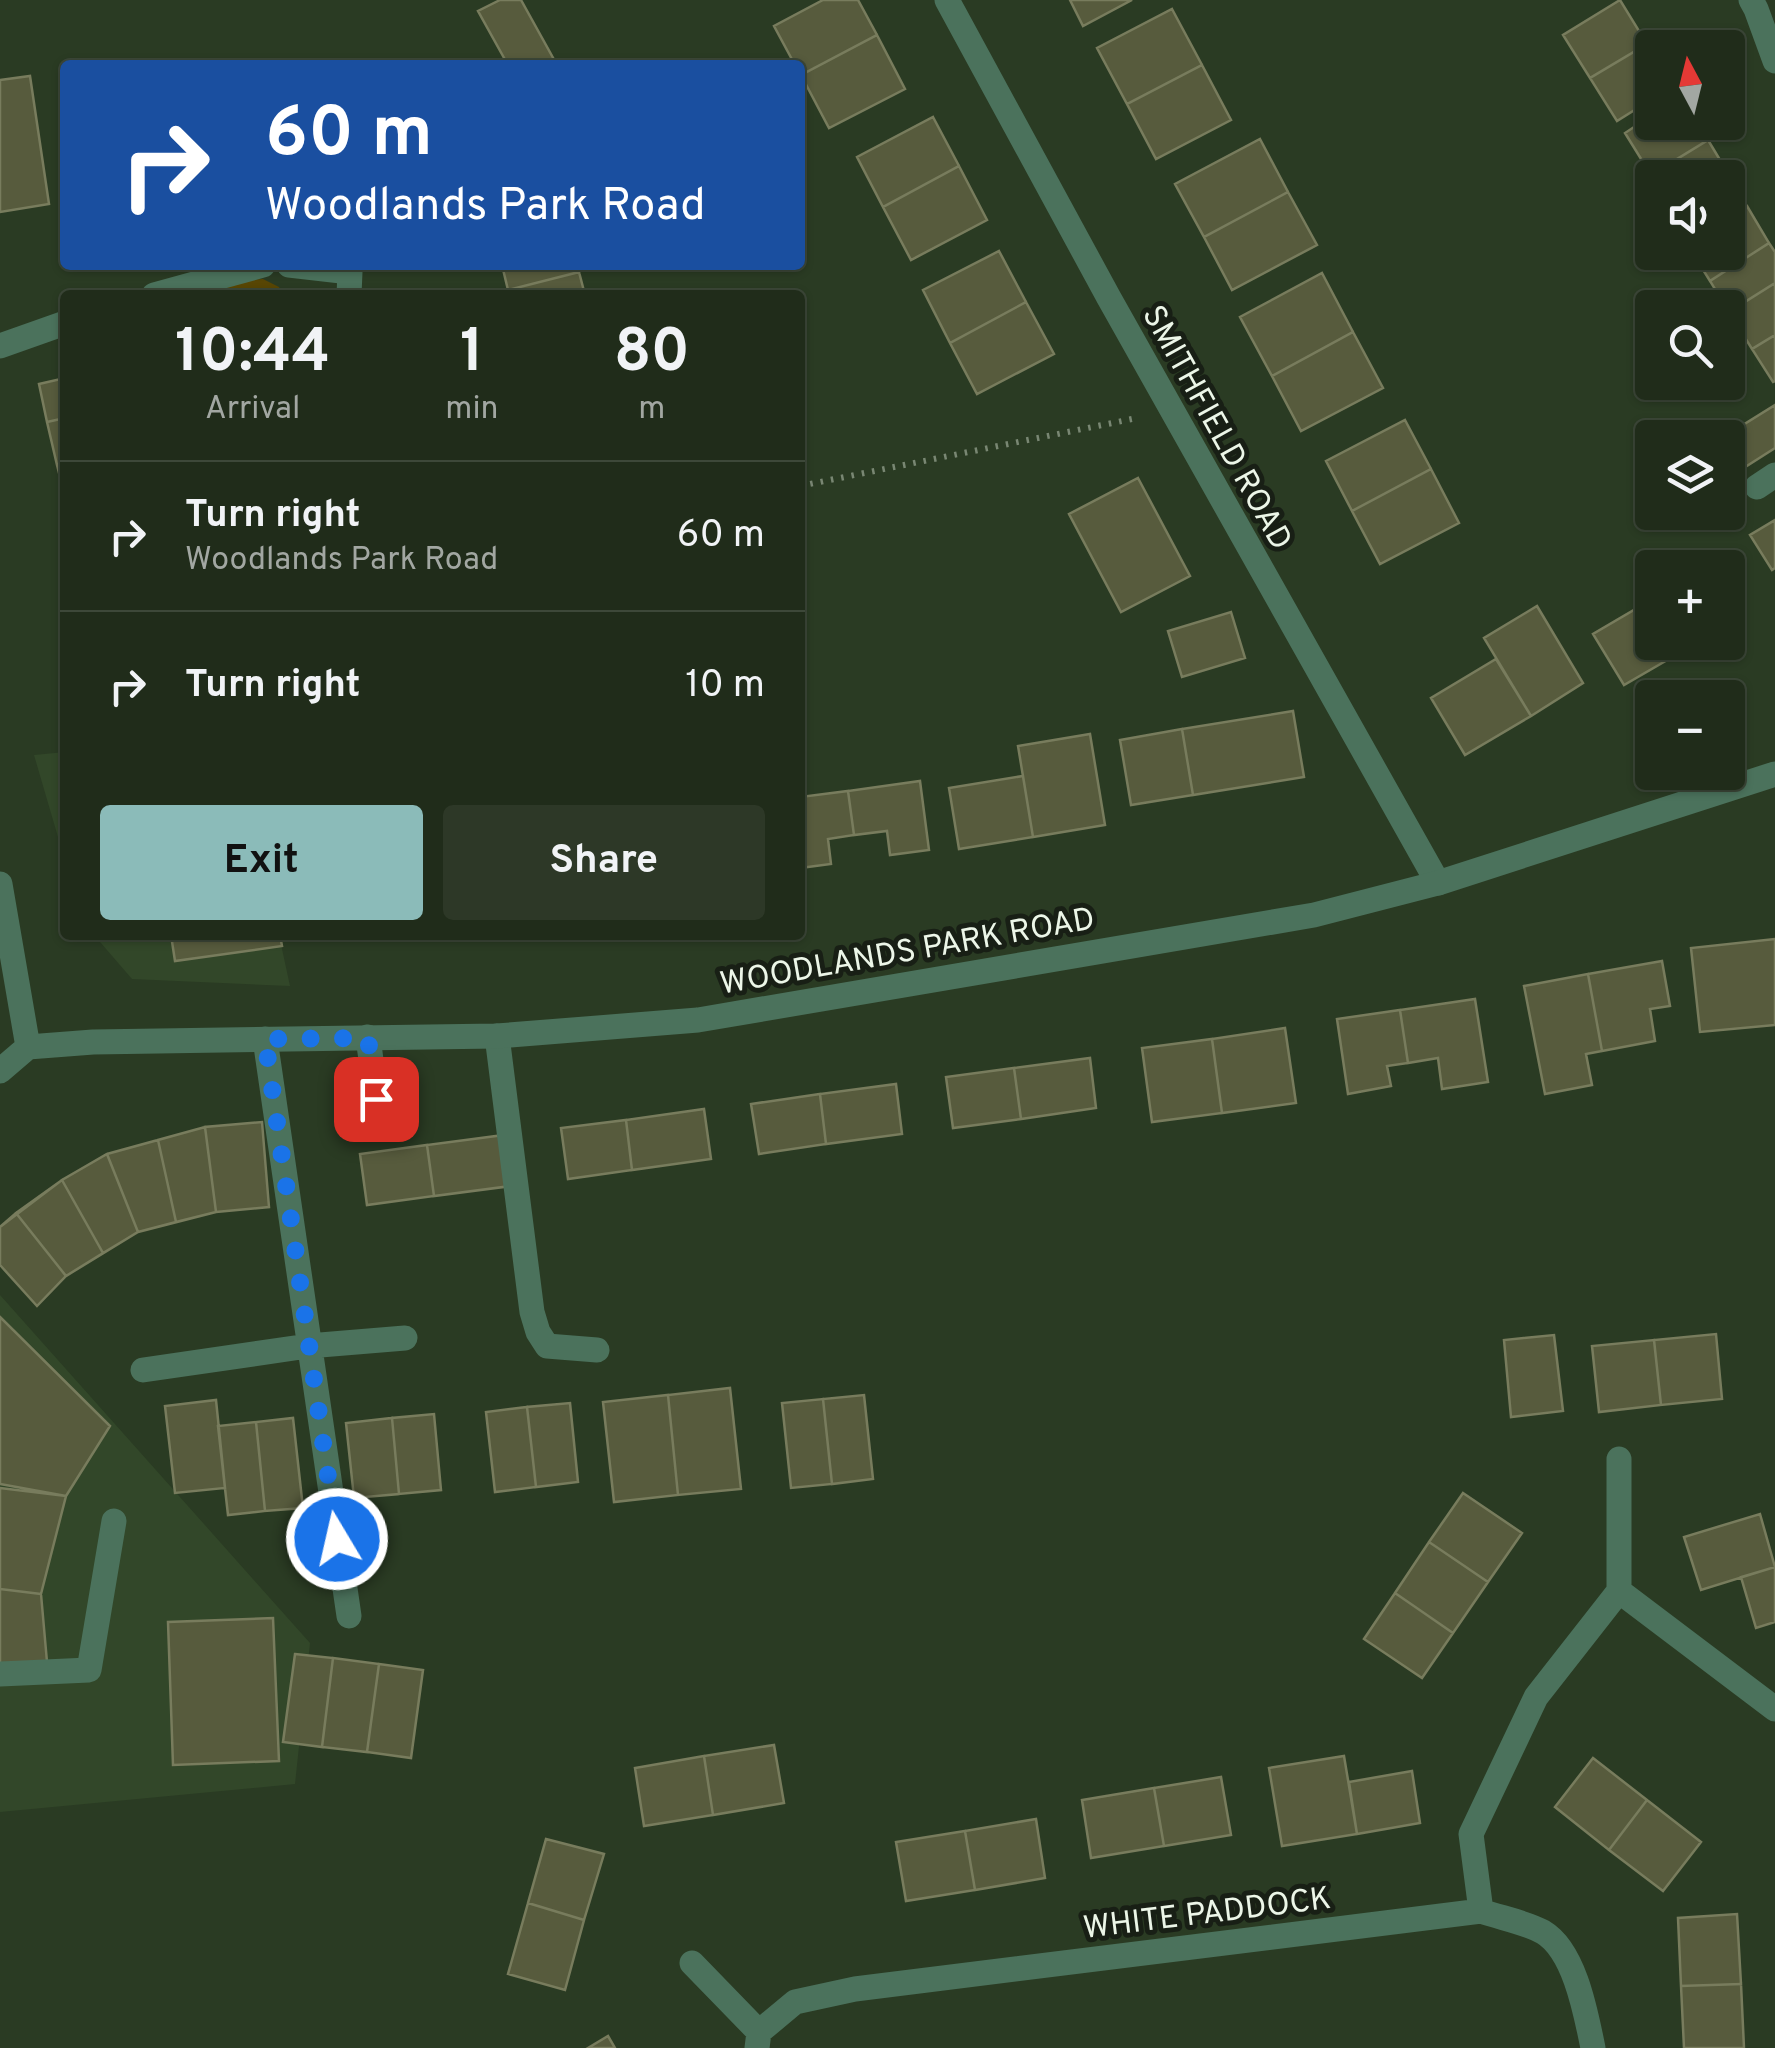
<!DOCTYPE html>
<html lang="en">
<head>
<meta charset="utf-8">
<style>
  body { margin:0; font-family:Overpass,sans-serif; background:#2d3827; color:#f1f3f6; height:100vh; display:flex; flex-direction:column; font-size:38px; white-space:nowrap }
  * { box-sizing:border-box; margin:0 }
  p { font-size:32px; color:#a2a7a2 }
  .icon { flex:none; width:55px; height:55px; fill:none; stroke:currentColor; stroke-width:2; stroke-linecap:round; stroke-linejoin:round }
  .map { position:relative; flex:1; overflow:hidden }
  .sheet { position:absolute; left:60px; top:290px; width:745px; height:650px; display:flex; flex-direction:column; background:#202c1a; border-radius:10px; box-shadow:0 2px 8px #0004,0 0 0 2px #3d4839 }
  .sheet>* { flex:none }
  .hud { position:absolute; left:60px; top:60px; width:745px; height:210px; border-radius:10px; box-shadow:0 2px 8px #0004,0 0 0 2px #3d4839; background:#1a4fa0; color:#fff; overflow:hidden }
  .needle { width:65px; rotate:353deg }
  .tools { position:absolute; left:1635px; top:30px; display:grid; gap:20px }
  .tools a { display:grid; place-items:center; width:110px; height:110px; border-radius:10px; background:#202c1a; box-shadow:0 2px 8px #0004,0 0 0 2px #3d4839; font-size:50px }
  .pin { position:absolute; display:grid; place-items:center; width:85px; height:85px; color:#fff; margin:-42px; border-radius:20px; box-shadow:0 5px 15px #0006 }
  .me { position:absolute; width:110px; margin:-55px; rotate:351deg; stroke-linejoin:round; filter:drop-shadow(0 0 8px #0008) }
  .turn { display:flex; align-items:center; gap:35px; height:210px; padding:0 40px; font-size:45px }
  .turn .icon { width:130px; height:130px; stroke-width:2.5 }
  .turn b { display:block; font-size:70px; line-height:85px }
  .eta { display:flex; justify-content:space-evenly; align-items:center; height:170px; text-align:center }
  .eta b { font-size:60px; font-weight:700; line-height:70px }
  .action { display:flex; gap:20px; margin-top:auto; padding:20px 40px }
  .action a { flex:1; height:115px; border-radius:10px; background:#8bbbb9; color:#111; font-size:40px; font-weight:700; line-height:115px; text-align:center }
  .action a+a { background:#2d3827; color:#f1f3f6 }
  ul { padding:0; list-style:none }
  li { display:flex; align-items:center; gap:30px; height:150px; padding:0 40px; border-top:2px solid #3d4839 }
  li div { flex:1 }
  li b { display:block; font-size:38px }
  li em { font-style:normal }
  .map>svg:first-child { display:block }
  .built { fill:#324729 }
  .green { fill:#584604 }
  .building { fill:#575b3d; stroke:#787c5d; stroke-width:2.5 }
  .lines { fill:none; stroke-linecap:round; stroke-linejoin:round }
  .path { stroke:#798773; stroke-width:6; stroke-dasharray:2.5 8; stroke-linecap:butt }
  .service { stroke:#4b725c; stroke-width:25 }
  .minor { stroke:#4b725c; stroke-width:25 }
  .tertiary { stroke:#4b725c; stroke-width:25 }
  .route { stroke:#1a73e8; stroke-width:18; stroke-dasharray:0 32.4 }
  .labels { text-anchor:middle; stroke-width:10; stroke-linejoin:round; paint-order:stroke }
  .street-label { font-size:32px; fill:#ecf6e8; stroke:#181f15 }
</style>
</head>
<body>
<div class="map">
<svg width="1775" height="2048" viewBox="0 0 1775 2048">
  <rect width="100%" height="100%" fill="#2a3b23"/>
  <path class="built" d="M65,752v109l-31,-106z
    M94,935h185l11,51 -158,-7z
    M0,1295l310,348 -15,141 -295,28z"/>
  <path class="green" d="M263,279l16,8 4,8h-91l51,-15z"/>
  <path class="building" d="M500,0h21l36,65h-49l-30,-54z
    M823,0h35l19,35 -76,40 -1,-10h-5l-21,-39z
    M1070,0h62l-49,26z
    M1620,0l27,44 -57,34 -27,-43z
    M1172,9l30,56 -75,39 -30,-56z
    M877,35l28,54 -76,39 -28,-53z
    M1647,44l5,10v45l-35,22 -27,-43z
    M1202,65l29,55 -75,39 -29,-55z
    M30,76l19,128 -49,8v-132z
    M1652,115v7h45l11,18 -57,35 -26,-42z
    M933,117l26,49 -76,41 -26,-50z
    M1260,139l28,53 -84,45 -29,-53z
    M1708,140l27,45 -7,5v-12h-75l-2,-3z
    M959,166l28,54 -76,40 -28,-53z
    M1288,192l29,53 -85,45 -28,-53z
    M1747,206l22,37 -59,38 -18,-29h36v-34z
    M1769,243l6,9v31l-46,29 -19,-31z
    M999,251l27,51 -76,41 -27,-53z
    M502,265h75l2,7 -71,18z
    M579,272l6,23h-76l-1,-5z
    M1322,273l31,59 -81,44 -32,-59z
    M1775,283v52l-23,14 -23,-37z
    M1026,302l28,52 -77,40 -27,-51z
    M1353,332l30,56 -82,43 -29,-55z
    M1775,335v46l-2,1 -21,-33z
    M65,378v40l-18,4 -8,-38z
    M1775,405v43l-47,30v-40h-6z
    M65,418v45l-8,2 -10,-43z
    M1405,420l26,49 -79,42 -26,-50z
    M65,463v34l-8,-32z
    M1431,469l28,54 -79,41 -28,-53z
    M1138,478l52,98 -69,36 -52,-98z
    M1775,520v48l-3,2 -22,-35z
    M1651,600l1,42h24l5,10 -57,33 -31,-51z
    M1728,600l10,18 -10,7z
    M1537,606l46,77 -52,33 -47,-78z
    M1231,612l14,46 -63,19 -14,-46z
    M1676,642h21l-16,10z
    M1496,659l35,57 -66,39 -34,-57z
    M1293,711l11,66 -111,18 -11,-66z
    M1182,729l11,66 -62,10 -11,-65z
    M1090,734l15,91 -72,12 -15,-91z
    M1023,776l10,61 -74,12 -10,-61z
    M920,781l9,69 -39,5 -3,-24 -33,4 -6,-44z
    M848,791l6,44 -26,4 3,25 -31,4v-71z
    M171,935h109l2,11 -107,15z
    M1775,939v86l-75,7 -9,-84z
    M1662,961l8,45 -20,3 5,32 -53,10 -14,-77z
    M1588,974l14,77 -16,3 6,31 -47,9 -21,-108z
    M1475,999l13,83 -46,7 -4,-31 -30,5 -8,-53z
    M1400,1010l8,53 -21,3 4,20 -43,8 -11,-75z
    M1285,1028l11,75 -74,10 -10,-74z
    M1212,1039l10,74 -70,9 -10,-74z
    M1090,1058l6,50 -75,11 -7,-51z
    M1014,1068l7,51 -68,9 -7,-51z
    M896,1084l6,50 -76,10 -6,-50z
    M820,1094l6,50 -67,10 -8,-50z
    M704,1109l7,50 -79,11 -6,-50z
    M626,1120l6,50 -64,9 -7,-51z
    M262,1122l7,85 -53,5 -78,20 -72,44 -29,30 -37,-41v-38l62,-47 45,-26 98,-27z
    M262,1122l7,85 -53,5 -11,-85z
    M205,1127l11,85 -40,10 -18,-82z
    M504,1135l7,51 -77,10 -7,-51z
    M158,1140l18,82 -38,10 -31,-78z
    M427,1145l7,51 -67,9 -7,-51z
    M107,1154l31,78 -35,21 -41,-73z
    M62,1180l41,73 -37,23 -50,-63z
    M16,1213l50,63 -29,30 -37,-41v-38z
    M0,1317l110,109 -44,70 -66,-12z
    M1716,1334l6,65 -61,6 -7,-65z
    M1554,1335l9,76 -52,6 -7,-77z
    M1654,1340l7,65 -62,7 -7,-66z
    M730,1388l11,101 -63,6 -10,-100z
    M668,1395l10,100 -64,7 -11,-100z
    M864,1395l9,84 -41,5 -9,-85z
    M823,1399l9,85 -41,4 -9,-85z
    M216,1400l9,88 -50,5 -10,-87z
    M570,1403l8,79 -42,5 -9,-80z
    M527,1407l9,80 -41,5 -9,-80z
    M434,1414l7,76 -42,4 -7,-76z
    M293,1418l10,90 -38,3 -9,-89z
    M392,1418l7,76 -45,4 -8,-75z
    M256,1422l9,89 -37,4 -10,-89z
    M0,1488l66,8 -25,98 -41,-5z
    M1463,1493l59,40 -34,49 -59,-40z
    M1760,1514l15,53 -74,23 -17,-53z
    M1429,1542l59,40 -35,51 -58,-40z
    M1775,1567v55l-19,6 -15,-51z
    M0,1589l41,5 6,68 -47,2z
    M1395,1593l58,40 -31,45 -58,-39z
    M273,1618l6,143 -106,4 -5,-143z
    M295,1654l38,4 -11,89 -39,-5z
    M333,1658l46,6 -12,88 -45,-5z
    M379,1664l44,6 -12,88 -44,-6z
    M774,1745l10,58 -71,12 -9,-59z
    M704,1756l9,59 -69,11 -9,-58z
    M1344,1756l13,78 -75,12 -13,-78z
    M1593,1758l54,42 -38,50 -54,-43z
    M1412,1771l8,52 -63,11 -8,-52z
    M1221,1777l10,58 -67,11 -10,-58z
    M1154,1788l10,58 -73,12 -9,-58z
    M1647,1800l54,42 -38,49 -54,-41z
    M1036,1819l9,59 -70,12 -10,-59z
    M965,1831l10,59 -69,11 -10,-59z
    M546,1839l58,15 -20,66 -56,-17z
    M528,1903l56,17 -19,70 -57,-16z
    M1737,1914l4,70 -60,2 -3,-68z
    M1741,1984l3,64h-60l-3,-62z
    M608,2036l7,12h-27z"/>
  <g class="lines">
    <path class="path" d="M800,486l332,-67"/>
    <path class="service" d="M1757,487l18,-12
      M497,1036l35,276 6,20 9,14 50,4
      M368,1037l12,92
      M0,1674l89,-4 25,-149"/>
    <path class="minor" d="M947,0l162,298 329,585
      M1751,0l5,9 19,52
      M289,265l61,7 -1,23
      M154,295l109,-30
      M0,346l65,-23
      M265,1039l84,577
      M143,1370l165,-24 97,-8
      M1619,1591l156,118
      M1481,1911l-10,-77 65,-137 83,-106v-132
      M692,1963l67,69
      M757,2048l2,-16 36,-30 60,-13 626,-78c20,7 44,11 62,21 32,19 43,82 50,116"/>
    <path class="tertiary" d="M0,884l28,163
      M28,1047l65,-5 404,-6 201,-16 616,-105 124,-32 337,-109
      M0,1071l28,-24"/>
  </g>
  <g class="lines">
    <path class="route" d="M337,1539l-72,-500 103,-1 8,61"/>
  </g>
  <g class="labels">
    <g class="street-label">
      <text transform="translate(1218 427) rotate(61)" y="11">SMITHFIELD ROAD</text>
      <text transform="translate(907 950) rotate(-10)" y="11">WOODLANDS PARK ROAD</text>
      <text transform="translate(1207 1912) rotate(-7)" y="11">WHITE PADDOCK</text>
    </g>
  </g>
</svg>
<div class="tools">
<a><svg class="needle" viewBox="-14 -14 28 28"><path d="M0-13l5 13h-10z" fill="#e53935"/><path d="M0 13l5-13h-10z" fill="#a2a7a2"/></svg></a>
<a><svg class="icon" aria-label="sound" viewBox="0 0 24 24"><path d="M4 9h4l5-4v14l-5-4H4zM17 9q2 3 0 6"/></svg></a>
<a><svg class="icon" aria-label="search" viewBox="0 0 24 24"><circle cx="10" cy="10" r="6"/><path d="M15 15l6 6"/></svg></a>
<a><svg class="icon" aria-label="layers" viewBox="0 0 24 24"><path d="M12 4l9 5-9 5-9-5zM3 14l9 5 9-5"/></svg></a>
<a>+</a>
<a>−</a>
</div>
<div class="pin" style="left:376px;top:1099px;background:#d93025"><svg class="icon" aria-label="arrive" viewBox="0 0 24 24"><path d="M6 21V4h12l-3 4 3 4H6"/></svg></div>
<svg class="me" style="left:337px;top:1539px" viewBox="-20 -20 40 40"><circle r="17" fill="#1a73e8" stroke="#fff" stroke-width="3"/><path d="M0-11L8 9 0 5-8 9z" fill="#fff"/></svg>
<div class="hud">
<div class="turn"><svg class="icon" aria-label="right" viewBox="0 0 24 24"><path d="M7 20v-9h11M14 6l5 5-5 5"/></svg><div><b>60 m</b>Woodlands Park Road</div></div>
</div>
<section class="sheet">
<div class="eta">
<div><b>10:44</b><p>Arrival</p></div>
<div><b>1</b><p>min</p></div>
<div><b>80</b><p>m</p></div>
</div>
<ul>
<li><svg class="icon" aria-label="right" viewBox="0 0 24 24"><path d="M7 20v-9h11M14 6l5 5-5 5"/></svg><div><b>Turn right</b><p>Woodlands Park Road</p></div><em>60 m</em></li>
<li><svg class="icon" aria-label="right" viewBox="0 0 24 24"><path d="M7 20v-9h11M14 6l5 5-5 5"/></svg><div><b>Turn right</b></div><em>10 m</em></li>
</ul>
<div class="action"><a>Exit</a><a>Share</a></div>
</section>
</div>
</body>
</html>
